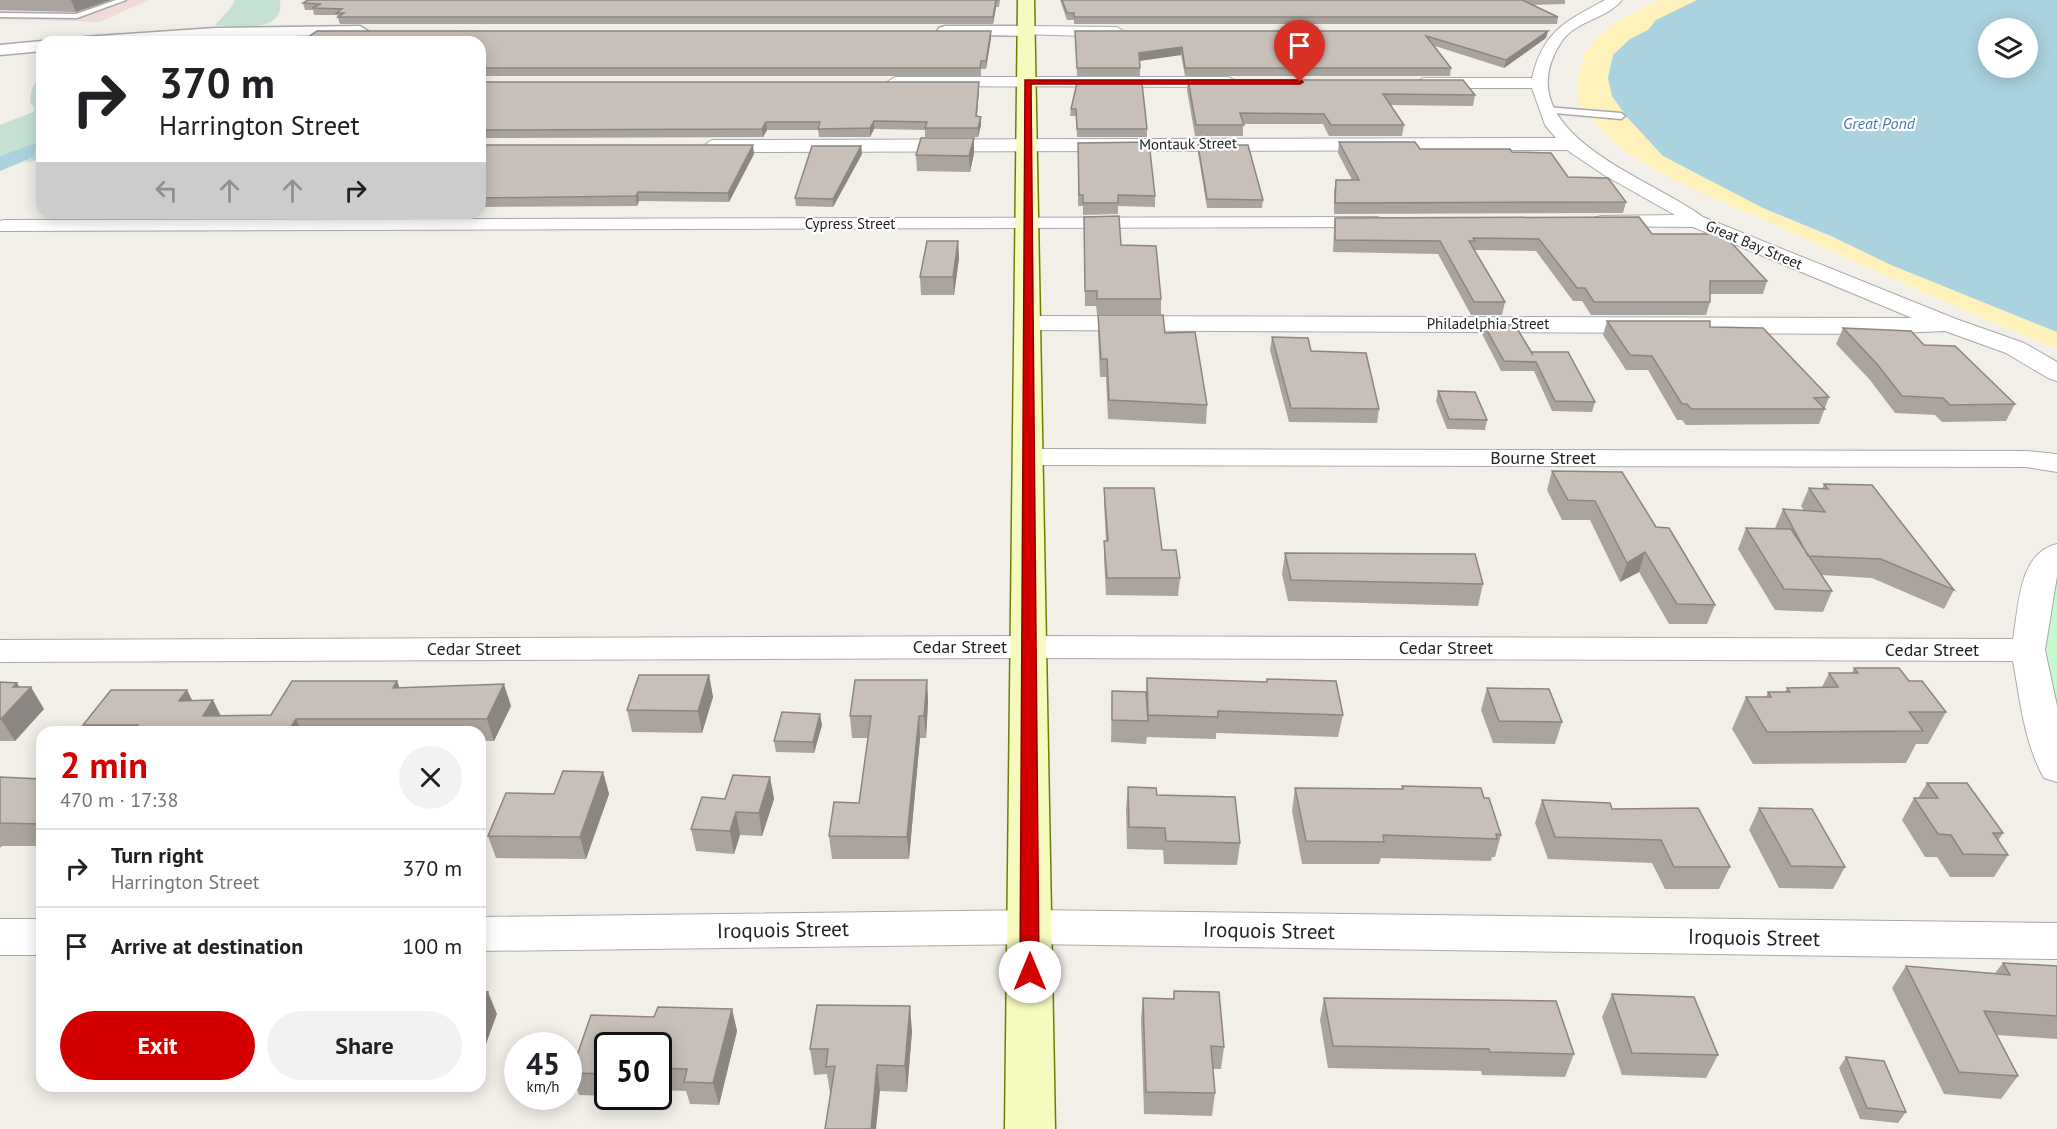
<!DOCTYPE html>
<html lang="en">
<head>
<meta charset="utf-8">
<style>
  body { margin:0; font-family:"PT Sans",sans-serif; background:#f2f2f2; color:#202124; height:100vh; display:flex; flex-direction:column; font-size:22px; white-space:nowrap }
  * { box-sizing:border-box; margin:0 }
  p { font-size:20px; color:#757577 }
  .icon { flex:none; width:33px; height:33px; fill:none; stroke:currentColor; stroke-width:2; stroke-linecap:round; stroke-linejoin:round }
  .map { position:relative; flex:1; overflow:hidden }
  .side { position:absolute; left:36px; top:726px; width:450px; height:366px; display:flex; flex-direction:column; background:#fff; border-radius:18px; box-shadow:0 3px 15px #0003 }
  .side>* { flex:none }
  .top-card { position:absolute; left:36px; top:36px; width:450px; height:183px; border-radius:18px; box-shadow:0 3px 15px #0003; background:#fff; color:#202124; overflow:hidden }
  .tools { position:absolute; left:1978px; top:18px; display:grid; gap:12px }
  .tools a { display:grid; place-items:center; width:60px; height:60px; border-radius:50%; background:#fff; box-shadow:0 3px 15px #0003; font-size:30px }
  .speed { position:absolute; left:504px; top:1032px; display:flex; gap:12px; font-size:30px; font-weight:700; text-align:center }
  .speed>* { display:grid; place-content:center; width:78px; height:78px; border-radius:50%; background:#fff; box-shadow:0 3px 15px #0003; line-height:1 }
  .speed small { font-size:15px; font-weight:400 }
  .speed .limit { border:3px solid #111; border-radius:9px; background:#fff; color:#111 }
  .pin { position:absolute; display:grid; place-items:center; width:51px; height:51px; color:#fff; margin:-62px -26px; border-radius:50% 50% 50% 0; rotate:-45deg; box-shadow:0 0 6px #0007 }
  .pin .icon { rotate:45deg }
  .me { position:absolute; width:66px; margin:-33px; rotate:0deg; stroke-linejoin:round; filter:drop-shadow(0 0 4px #0008) }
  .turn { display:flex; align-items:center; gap:21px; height:126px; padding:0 24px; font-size:27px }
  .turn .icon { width:78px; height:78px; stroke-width:2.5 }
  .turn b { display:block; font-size:42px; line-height:51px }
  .lanes { display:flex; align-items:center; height:57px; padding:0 24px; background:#0003; justify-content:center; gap:30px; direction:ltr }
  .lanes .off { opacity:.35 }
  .round { display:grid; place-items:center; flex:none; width:63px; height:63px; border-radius:32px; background:#f2f2f2 }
  .head { display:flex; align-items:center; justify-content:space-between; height:102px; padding:0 24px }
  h1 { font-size:36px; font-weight:700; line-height:45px; color:#d40000 }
  .action { display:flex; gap:12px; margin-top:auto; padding:12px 24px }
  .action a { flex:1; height:69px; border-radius:36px; background:#d40000; color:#fff; font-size:24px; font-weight:700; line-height:69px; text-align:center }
  .action a+a { background:#f2f2f2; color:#202124 }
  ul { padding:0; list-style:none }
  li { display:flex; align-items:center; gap:18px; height:78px; padding:0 24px; border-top:2px solid #e0e0e0 }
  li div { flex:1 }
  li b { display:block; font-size:22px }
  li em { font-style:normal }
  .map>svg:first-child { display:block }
  .commercial { fill:#f2dad9 }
  .wetland { fill:#c6e0d4 }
  .sand { fill:#fff1ba }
  .park { fill:#c8facc }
  .water { fill:#aad3df; fill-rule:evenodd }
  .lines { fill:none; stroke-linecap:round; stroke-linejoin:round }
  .service-casing { stroke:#a9a9a9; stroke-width:3 }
  .minor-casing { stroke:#a9a9a9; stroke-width:2 }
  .tertiary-casing { stroke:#a9a9a9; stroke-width:3 }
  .secondary-casing { stroke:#707d05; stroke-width:3 }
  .service { fill:#fff; fill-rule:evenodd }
  .minor { fill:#fff; fill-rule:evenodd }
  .tertiary { fill:#fff; fill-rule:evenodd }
  .secondary { fill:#f7fabf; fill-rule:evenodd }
  .wall { fill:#aba49e }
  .shaded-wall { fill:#8b8681 }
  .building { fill:#c7bfb8; stroke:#8b8681; stroke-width:1.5 }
  .route { fill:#d40000; stroke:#8a0000; stroke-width:1.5 }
  .labels { text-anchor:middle; stroke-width:4.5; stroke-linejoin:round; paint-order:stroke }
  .far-street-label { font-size:15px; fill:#222; stroke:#fff }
  .far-water-label { font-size:16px; font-style:italic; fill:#4a7aab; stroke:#fff }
  .street-label { font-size:18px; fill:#222; stroke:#fff }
  .near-street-label { font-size:21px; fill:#222; stroke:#fff }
</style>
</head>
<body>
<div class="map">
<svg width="2057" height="1129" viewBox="0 0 2057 1129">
  <rect width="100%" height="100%" fill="#f2efe9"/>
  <path class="commercial" d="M0,0h148l-48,22 -100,-3z"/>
  <path class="wetland" d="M235,0h45c5,34 -40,26 -65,25l15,-16z
    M42,74v85l-18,4 10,-6 3,-15 -37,14v-31l33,-13 2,-3 -5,-7 2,-14z"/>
  <path class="sand" d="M1658,0h39l-46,24 -2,5 -19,10 -17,16 -5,23 18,38 37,40 100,52 262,112 32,12v17c-87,-36 -173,-73 -258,-113 -49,-24 -101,-41 -148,-69 -16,-9 -35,-21 -47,-35 -9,-9 -14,-18 -24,-26 -2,-14 -5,-31 4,-44l-1,-6 14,-18 19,-16z"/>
  <path class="park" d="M2057,572v214l-6,-12 -14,-178z"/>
  <path class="water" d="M1697,0h360v332l-166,-67 -60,-29 -68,-28 -100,-52 -37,-40 -14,-20 -4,-18 5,-23 17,-16 18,-9 8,-10zM1989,28h39v40h-39z
    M37,142l-3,15 -34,14v-15z"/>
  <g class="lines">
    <g class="service-casing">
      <path id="service" d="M116,0h10l-49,18 -77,-1v-4l76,1z
        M1546,107l75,6 4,3 -4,3 -78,-7v-4z"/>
    </g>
    <g class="minor-casing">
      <path id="minor" d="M1605,0h17c-15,19 -45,20 -60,41 -61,91 90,137 141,176l253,102 68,24 33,19v19l-9,-3 -42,-25 -61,-22 -70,3 -847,-4 -9,-2 -3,-5 3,-5 9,-2 884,2 -219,-91 -99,-1 -4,-4 4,-4 7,-2 74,-1 -71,-40 -37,-25 -855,2 -9,-6 9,-6 844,-2 -11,-13 -13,-37h-109l-8,-5 8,-5h109c11,-47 34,-57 73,-78z
        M1028,26l89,1 8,5 -8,5 -94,-3 -3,-3 3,-3z
        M895,77h334l8,5 -8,5 -340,-1 -2,-4z
        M1377,217l7,2 4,4 -4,4 -1384,4v-10l4,-1z
        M1028,449l998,2 31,3v18l-31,-5 -998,-2 -10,-2 -4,-6 4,-6z
        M2057,544v32l-12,74 12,56v76l-13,-4c-20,-35 -24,-79 -31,-117l-986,-3 -1027,4v-22l1027,-4 986,3c6,-32 5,-86 44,-95z
        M1029,910l1028,13v36l-1028,-15 -549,7v-34z
        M0,919h42v36h-42z"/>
    </g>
    <g class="tertiary-casing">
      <path id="tertiary" d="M360,26l8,5 -2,3 -290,8 8,-5 131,-9z
        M945,26h83l8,5 -8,5 -89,-2 -2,-3 2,-3z
        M42,41l4,1h-4v9l-42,4v-10z"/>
    </g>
    <g class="secondary-casing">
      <path id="secondary" d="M1018,0h16l21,1129h-50z"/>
    </g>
    <use href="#service" class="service"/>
    <use href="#minor" class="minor"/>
    <use href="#tertiary" class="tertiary"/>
    <use href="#secondary" class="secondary"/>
  </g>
  <path class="wall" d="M0,0h111l-35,12 -76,-2z
    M1000,0l-1,7h-3l-3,17h-653l-3,-9h-23l-1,-5h-8l-2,-7z
    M1060,0h505v4l-32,1 25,12 -1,7h-483v-4h-7z
    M1075,31h473l-2,7 -42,30 -69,-22 16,22 -1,8h-265l-4,-21 -41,6v15h-63z
    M991,38l-5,31h-5v7h-501v-34z
    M1188,80l287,15 -2,11 -83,-1 14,20 -2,11h-73l-6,-12h-80v12h-48l-8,-46z
    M480,82h499l-2,35h4v8l-3,12h-53v-7l-51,-1 -4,8h-51l-1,-7h-51l-4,7 -283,1z
    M1077,83l70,46v8h-70l-1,-21h-6l1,-7z
    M974,138v15l-4,19 -53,-1 -1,-16z
    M1339,142l81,7 92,3 114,50 -3,11 -289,1v-23l2,-11h16l-14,-27z
    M480,145l274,9 -25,48 -90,-1 -2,5 -157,1z
    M1198,145l65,55 -1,8h-55l-9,-55z
    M861,146l1,8 -29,53 -37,-1 -1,-8z
    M1078,153l77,43v11l-37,-1v8l-35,1v-9h-5z
    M1084,217l37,28 40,54v15h-64l-1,-8h-11z
    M1335,218l317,16 115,47 -4,13h-53v8l-4,13h-115l-9,-14h-9l-37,-50 -62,-1 31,52 -3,13h-31l-33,-61 -105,-2 1,-22z
    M958,241l1,17 -5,37h-33l-1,-18z
    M1098,315l67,18 42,72 -1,19 -98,-5 -2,-42h-6l-2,-44z
    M1607,321l103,6 119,70 -10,27 -133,1 -4,-5h-5l-29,-50h-22l-23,-35z
    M1484,325l111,77 -3,10 -40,-1 -18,-40h-33l-19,-37z
    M1843,328l81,17 91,59 -9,17 -64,1 -7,-7 -40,-2 -25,-33 -34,-36z
    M1272,337l39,14 68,58 -2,14 -88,-1 -19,-72z
    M1438,391l49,29 -2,10 -38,-1 -11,-28z
    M1552,471l104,56 59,78 -8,19h-38l-30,-52 -19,10 -30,-62h-28l-15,-30z
    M1824,484l130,106 -10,19 -72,-31 -50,-3 10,16 -9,21 -48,-2 -37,-61 8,-21 30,1 -1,-1 8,-19 21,2 -3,-5 8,-18 13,1z
    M1104,488l58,62 18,28 -2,18 -72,-1 -2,-36v-18h2l-2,-37z
    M1285,553l198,31 -5,22 -190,-5 -6,-27z
    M1854,668l55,13 37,31 -18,32h-12l-10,19 -153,1 -21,-35 14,-32h20l2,-5h17l2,-4 35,-1 7,-14h23z
    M709,675l4,22 -11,36 -70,-1 -5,-22z
    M1147,678l119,4 1,-3 76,36 -5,22 -122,-4v6l-69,-2 -1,7 -35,-2 1,-51 34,1z
    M927,680l1,22 -2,36h-6l-11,121h-77l-3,-23 30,-33 9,-65h-16l-2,-22z
    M397,681l2,7 112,18 -17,35h-14v-9h-393l-4,-7 104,-35 5,11 28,14h51z
    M0,682l19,5 25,22 -29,32h-15z
    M1487,688l75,34 -7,22 -62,-1 -12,-33z
    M822,725l-8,28 -38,-1 -2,-11z
    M603,772l6,22 -23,65 -90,-1 -8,-22 66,-42z
    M0,777l42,2v67h-40l-2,2z
    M770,777l4,22 -12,37 -22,-1 -6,19 -38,-3 -5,-22 34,-30z
    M1927,783l76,50 -5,8 10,14 -14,22h-44l-13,-20h-12l-23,-37 12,-22h4z
    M1402,786l82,12 17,37 -6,22h-3l-1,4 -110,-3 -2,6h-77l-10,-53 3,-23 107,1z
    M1128,787l29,8 83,48 -3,22 -73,-1 -1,-14 -36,-1 -1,-40z
    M1542,800l70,9 118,58 -11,22h-54l-13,-26 -104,-4 -13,-36z
    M1759,808l86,59 -12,22 -54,-1 -30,-58z
    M2003,963l54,3v73l-60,-4 21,41 -17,23 -57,-5 -52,-106 14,-22 89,7z
    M1174,991l50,56 -3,22h-8l2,24 -3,23 -68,-2 -3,-94 2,-22 30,1z
    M1612,994l106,61 -12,23 -84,-3 -20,-58z
    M1324,998l250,56 -9,23 -83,-2 -1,-4 -153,-3 -8,-48z
    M658,1007l74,2 5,22 -18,74 -29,-1 -4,-13 -28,-1v-44h-50v50l-29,-1 -8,-22 20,-58 63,2z
    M912,1031l-5,61 -27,-1 -50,2 -3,-19 -13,1 -4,-26z
    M1846,1057l60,55 -8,11 -38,-4 -21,-51z"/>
  <path class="shaded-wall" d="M71,0h40l-35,12z
    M996,0v7l-3,17v-7z
    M991,31v7l-5,31v-8z
    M1548,31l-2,7 -42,30 2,-8z
    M1182,47l-1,8 -43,6 1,-8z
    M979,82v8l-3,35v-9z
    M981,117v8l-3,12v-9z
    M874,121v8l-4,8v-9z
    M766,122l1,8 -4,7 -1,-8z
    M974,138v15l-4,19 -1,-16z
    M753,145l1,9 -25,48 -1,-9z
    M861,146l1,8 -29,53v-8z
    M638,192l1,9 -2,5 -1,-10z
    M958,241l1,17 -5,37 -1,-18z
    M1645,552l-6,20 -19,10 7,-19z
    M709,675l4,22 -11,36 -4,-22z
    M927,680l1,22 -2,36 -2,-22z
    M397,681l8,22 -12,-15z
    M17,683l7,12 7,-8 13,22 -29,32 -14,-22 12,-32z
    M504,684l7,22 -17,35 -7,-22z
    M187,690l11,22 -19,-11z
    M213,700l11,22 -21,-6z
    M820,714l2,11 -8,28 -1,-11z
    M919,716l1,22 -11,121 -2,-22z
    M296,719l6,13h-14z
    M603,772l6,22 -23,65 -6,-22z
    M770,777l4,22 -12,37 -3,-23z
    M736,812l4,23 -6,19 -4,-23z
    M488,992l9,22 -17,46v-46z
    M910,1006l2,25 -5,61 -2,-26z
    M732,1009l5,22 -18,74 -6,-22z
    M877,1065l3,26 -4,38h-5z"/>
  <path class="building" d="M308,0h691h-3l-3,17h-655l6,-4h-8l6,-4 -30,-1 9,-4 -18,-1z
    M1062,0h460l36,17h-484v-4h-7z
    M317,31h674l-5,30h-5l-1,7h-500v-26h-179z
    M1075,31h473l-42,29 -80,-24 25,32h-266l-3,-21 -43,6 1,15h-63z
    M1188,80h275l12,15 -92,-1 21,31h-73l-7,-11 -84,-1 4,12h-48z
    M480,82h499l-3,34 5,1 -3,11h-53l2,-6 -53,-1 -4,7 -52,1 2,-7h-54l-4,7 -282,1z
    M1077,83h65l5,46h-70l-1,-20h-5z
    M921,138h53l-5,18 -53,-1z
    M1149,142l6,54 -37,-1v8h-35v-8h-4l-1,-52z
    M1339,142h76l5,7h90l2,3 39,1 17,24 40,1 18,24 -291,1 1,-23h23z
    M480,145h273l-25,48 -90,-1 -2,4 -156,2z
    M1198,145h50l15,55 -56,-1z
    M812,146h49l-28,53 -38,-1z
    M1119,216l2,29 35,1 5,53h-64v-8h-12l-1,-74z
    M1639,217l13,17h71l44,47h-57v21h-116l-9,-14h-8l-38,-49 -66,-1 2,3h-6l36,61h-31l-34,-61 -105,-1v-22z
    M927,241h31l-5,36h-33z
    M1098,315h65l2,18 30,-1 12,73 -98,-5 -2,-41h-6z
    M1607,321h103v6l53,1 66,69 -15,1 11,11h-134l-4,-5h-5l-30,-48 -22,-1z
    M1484,325h31l18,30 -2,-3h37l27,50 -40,-1 -19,-39 -32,-1z
    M1843,328l68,3 13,14 31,1 60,58 -65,1 -7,-7 -41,-2 -25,-32z
    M1272,337l36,1 3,13 55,2 13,56 -88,-1z
    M1438,391l37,1 12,28 -38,-1z
    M1552,471l70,1 34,55 13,1 46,77 -38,-1 -32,-52 -18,11 -32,-62 -27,-1z
    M1824,484l48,1 82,105 -73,-31 -73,-3 -25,-47 42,3 -16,-24 19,1z
    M1104,488h50l8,62h14l4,28h-73l-3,-37h4z
    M1746,528l45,1 41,62 -48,-2z
    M1285,553l190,1 8,30 -192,-4z
    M1854,668h45l10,13h13l24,31h-37l14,19 -156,1 -21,-35h25l-3,-5h22l-3,-4 51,-1 -9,-14h29z
    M639,675h70l-11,36 -71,-1z
    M1147,678l120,4v-3l69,2 7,34 -125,-4v6l-70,-2z
    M855,680h72l-3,36h-5l-12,121 -78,-1 5,-34 25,1 12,-87h-21z
    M292,681h105l-4,7 111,-4 -17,35h-191l-8,13h-155l5,-7h-55l28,-35h76l-8,11 34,-1 -10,16 68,-1z
    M0,682l17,1 -4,4h18l-30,32h-1z
    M1487,688l62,1 13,33 -63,-1z
    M1112,691l34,1 2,29 -36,-1z
    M782,712l38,2 -7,28 -39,-1z
    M563,771l40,1 -23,65 -92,-1 18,-43 48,1z
    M733,775l37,2 -11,36 -23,-1 -6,19 -39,-2 11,-32 23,2z
    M0,777l42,2v45l-42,-1z
    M1927,783h40l36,50h-10l15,22 -45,-1 -12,-19 -13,-1 -24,-36h24z
    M1402,786l79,2 3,10h5l12,37 -5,-1 1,5 -114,-4 1,7 -78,-1 -11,-53 108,1z
    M1128,787l28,1 1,7 78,2 5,46 -74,-2 -1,-13 -36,-1z
    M1542,800l68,3 2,6 86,-1 32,59h-56l-13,-27 -106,-3z
    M1759,808l53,1 33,58 -54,-1z
    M2003,963l54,3v50l-73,-5 34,65 -59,-4 -53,-106 104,9z
    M480,991l8,1 -8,22z
    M1174,991l45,1 5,55 -13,-1 4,47 -69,-1 -3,-94 31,1z
    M1612,994l82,3 24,58 -86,-2z
    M1324,998l232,3 18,53 -84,-2 -1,-3 -156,-3z
    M817,1005l93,1 -5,60 -28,-1 -6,64h-46l10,-63 -9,1 2,-18h-18z
    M658,1007l74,2 -19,74 -29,-1 3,-13 -29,-1v-22h-50v28l-37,-1 20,-58 63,2z
    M1846,1057l38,4 22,51 -39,-4z"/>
  <path class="route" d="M1025,80h275l3,2 -3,2h-269l8,888 -3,6 -6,2 -7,-2 -3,-6z"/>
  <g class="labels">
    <g class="far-street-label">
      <text transform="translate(1188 144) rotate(-1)" y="5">Montauk Street</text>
      <text x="850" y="229">Cypress Street</text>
      <text transform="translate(1754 245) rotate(23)" y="5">Great Bay Street</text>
      <text x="1488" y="329">Philadelphia Street</text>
    </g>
    <g class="far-water-label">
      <text x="1879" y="129">Great Pond</text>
    </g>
    <g class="street-label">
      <text x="1543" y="464">Bourne Street</text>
      <text x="960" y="653">Cedar Street</text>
      <text x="1446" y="654">Cedar Street</text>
      <text x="474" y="655">Cedar Street</text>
      <text x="1932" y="656">Cedar Street</text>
    </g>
    <g class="near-street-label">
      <text transform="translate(783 930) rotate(-1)" y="7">Iroquois Street</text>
      <text transform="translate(1269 931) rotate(1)" y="7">Iroquois Street</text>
      <text transform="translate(1754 938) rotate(1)" y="7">Iroquois Street</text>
    </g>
  </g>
</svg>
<div class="tools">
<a><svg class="icon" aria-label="layers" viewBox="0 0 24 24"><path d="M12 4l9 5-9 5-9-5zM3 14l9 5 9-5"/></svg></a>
</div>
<div class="speed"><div>45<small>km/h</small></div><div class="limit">50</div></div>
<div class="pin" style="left:1300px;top:82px;background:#d93025"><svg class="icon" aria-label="arrive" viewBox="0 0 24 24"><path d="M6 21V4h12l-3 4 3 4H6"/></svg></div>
<svg class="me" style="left:1030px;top:972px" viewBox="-20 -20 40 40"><circle r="19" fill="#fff"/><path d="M0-13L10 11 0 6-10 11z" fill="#d40000"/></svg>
<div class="top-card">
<div class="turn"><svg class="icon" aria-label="right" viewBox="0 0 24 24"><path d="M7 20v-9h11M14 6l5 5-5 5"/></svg><div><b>370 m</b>Harrington Street</div></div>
<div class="lanes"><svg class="icon off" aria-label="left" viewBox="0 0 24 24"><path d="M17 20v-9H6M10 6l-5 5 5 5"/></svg><svg class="icon off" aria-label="ahead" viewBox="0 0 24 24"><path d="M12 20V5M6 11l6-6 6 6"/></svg><svg class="icon off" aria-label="ahead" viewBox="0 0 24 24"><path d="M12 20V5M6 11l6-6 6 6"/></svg><svg class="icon" aria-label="right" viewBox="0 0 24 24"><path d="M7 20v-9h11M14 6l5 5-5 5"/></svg></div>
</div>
<section class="side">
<div class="head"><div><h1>2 min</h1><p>470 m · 17:38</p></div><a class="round"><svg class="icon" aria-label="close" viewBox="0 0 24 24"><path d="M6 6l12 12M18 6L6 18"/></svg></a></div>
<ul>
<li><svg class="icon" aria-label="right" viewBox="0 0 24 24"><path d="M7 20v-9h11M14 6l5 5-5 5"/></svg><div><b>Turn right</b><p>Harrington Street</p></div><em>370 m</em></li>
<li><svg class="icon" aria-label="arrive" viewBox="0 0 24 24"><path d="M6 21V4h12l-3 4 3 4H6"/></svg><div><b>Arrive at destination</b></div><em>100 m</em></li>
</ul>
<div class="action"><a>Exit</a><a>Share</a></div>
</section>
</div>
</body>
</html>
